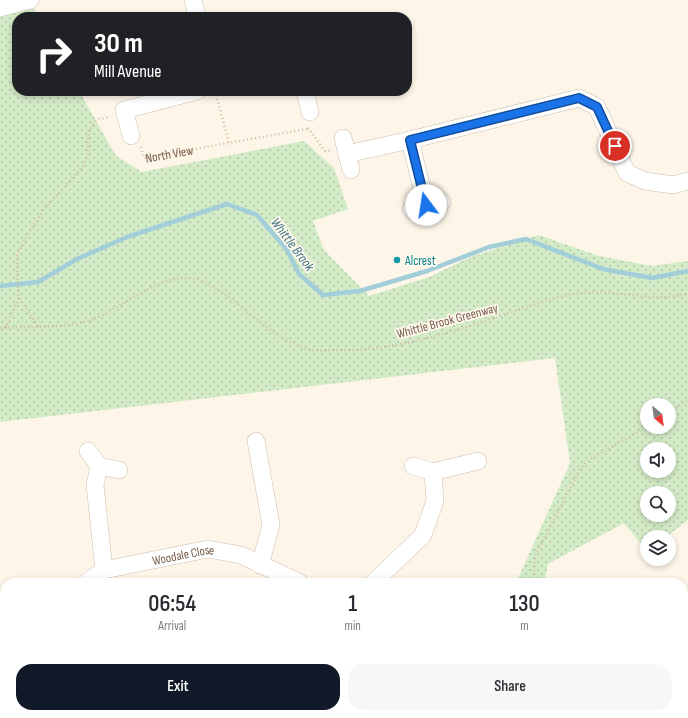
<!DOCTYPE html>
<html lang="en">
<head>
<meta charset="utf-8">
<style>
  body { margin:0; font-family:"Sofia Sans Condensed",sans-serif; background:#f7f7f7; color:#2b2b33; height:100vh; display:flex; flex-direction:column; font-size:15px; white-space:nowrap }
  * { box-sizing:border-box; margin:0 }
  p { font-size:13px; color:#7c7c81 }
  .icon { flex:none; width:22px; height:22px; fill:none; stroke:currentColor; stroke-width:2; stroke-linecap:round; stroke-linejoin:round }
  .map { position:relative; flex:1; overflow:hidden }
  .sheet { position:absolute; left:0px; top:578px; width:688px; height:140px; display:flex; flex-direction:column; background:#fff; border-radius:16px 16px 0 0; box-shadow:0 2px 6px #0003 }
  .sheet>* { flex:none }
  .banner { position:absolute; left:12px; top:12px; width:400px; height:84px; border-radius:16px; box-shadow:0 2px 6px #0003; background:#202124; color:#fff; overflow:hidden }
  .needle { width:26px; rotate:151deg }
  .controls { position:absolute; left:640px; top:398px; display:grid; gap:8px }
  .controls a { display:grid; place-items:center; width:36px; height:36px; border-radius:50%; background:#fff; box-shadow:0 2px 6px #0003; font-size:20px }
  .pin { position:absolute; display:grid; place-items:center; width:34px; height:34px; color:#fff; margin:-17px; border:2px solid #fff; border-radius:50%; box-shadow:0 1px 4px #0007 }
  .me { position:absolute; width:44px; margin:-22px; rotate:346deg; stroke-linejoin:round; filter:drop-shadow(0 0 3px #0008) }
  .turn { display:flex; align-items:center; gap:14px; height:84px; padding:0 16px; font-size:18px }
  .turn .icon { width:52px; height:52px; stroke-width:2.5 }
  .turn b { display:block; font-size:28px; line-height:34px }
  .eta { display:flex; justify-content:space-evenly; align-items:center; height:68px; text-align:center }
  .eta b { font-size:24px; font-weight:600; line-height:28px }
  .primary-button { display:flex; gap:8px; margin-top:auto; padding:8px 16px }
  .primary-button a { flex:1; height:46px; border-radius:16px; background:#111827; color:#fff; font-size:16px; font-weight:600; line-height:46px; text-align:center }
  .primary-button a+a { background:#f7f7f7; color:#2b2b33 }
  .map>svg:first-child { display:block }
  .park { fill:url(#park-dots); fill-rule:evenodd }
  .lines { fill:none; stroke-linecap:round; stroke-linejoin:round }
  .stream { stroke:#a2ced9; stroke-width:4.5 }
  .street-casing { stroke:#cfbead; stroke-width:18 }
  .path { stroke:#d8b9a2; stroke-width:2.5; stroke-dasharray:1 3; stroke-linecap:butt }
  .street { stroke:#fff; stroke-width:17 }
  .route-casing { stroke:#114b97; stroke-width:10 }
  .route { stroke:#1a73e8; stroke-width:7 }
  .culture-dot { fill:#0f9aa8; stroke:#fff9ef; stroke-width:1.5 }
  .labels { text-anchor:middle; stroke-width:3.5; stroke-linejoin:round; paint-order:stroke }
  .street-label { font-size:13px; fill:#785d4b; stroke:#fff9ef }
  .culture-label { font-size:13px; fill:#0d838f; stroke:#fff9ef; text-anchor:start }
  .water-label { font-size:14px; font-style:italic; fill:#417684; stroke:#fff9ef }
</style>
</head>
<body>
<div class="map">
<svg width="688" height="718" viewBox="0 0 688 718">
  <defs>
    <pattern id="park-dots" width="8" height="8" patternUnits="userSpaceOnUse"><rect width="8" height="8" fill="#d3ebc6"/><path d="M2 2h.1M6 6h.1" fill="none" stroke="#b0c2a3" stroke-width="1.8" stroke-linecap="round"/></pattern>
  </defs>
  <rect width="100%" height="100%" fill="#fdf6e8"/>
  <path class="park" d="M34,9l4,8h-21v74h62l37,65 26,16 162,-31 30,27 14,41 -35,12 11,29 45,46 60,-19 44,-21 66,-21 60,21 53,10 36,-5v259l-22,17h-19v14l-23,-28 -76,41 -4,19h-28l54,-120 -15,-105 -555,64v-407zM647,405h22v22h-22zM647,449h22v22h-22zM647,493h22v22h-22z
    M475,713h133l3,5h-141z"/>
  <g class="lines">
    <path class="stream" d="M0,286l38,-4 39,-23 50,-22 100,-33 30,11 30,35 12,24 24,21 37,-4 67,-20 62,-24 37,-8 77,30 49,9 36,-7"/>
    <g class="street-casing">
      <g id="street">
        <path d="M193,0l4,17"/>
        <path d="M0,8l30,-8"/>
        <path d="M305,91l5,21"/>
        <path d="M131,136l-7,-26 73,-19"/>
        <path d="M343,138l8,32"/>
        <path d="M410,140l16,65"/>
        <path d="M347,154l63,-14 169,-42 18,9 30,66 18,8 28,4 15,-4"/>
        <path d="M411,209l31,-7"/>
        <path d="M256,441l15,84 -11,40"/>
        <path d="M88,451l11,15 -4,19 9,85"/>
        <path d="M99,466l20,4"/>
        <path d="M413,466l20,6"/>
        <path id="s2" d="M86,583l18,-13 104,-21 33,6 59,28"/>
        <path d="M373,583l50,-48 12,-34 -2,-29 45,-11"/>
        <path d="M683,663h5"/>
        <path d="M415,713l1,5"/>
        <path d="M429,718l13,-5"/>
      </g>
    </g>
    <g class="path">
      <path d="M215,91l14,52"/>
      <path d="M308,128l17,23 6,-1"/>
      <path id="s1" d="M141,147l3,11 163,-29"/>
      <path d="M38,326l-19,-28 -2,-25v-17l10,-21 19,-28 37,-41 5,-11v-22l5,-9 6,-5 10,-2"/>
      <path d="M0,328c25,-1 72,0 94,-9 31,-13 59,-41 93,-41 13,0 26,8 36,15 26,18 59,52 89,57 8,1 17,0 26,0 62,1 119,-20 177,-39 22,-7 44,-16 67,-18 26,-3 51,4 77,4 9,1 20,-2 29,-3"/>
      <path d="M5,328l14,-30"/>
      <path d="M669,412l19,-11"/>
      <path d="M533,583l2,-27 45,-87 9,-9 58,-34"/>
      <path d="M491,718l6,-5"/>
      <path d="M572,718l1,-5"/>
    </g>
    <use href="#street" class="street"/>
  </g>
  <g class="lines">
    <g class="route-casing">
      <path id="route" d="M426,205l-16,-65 169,-42 18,9 18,39"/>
    </g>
    <use href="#route" class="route"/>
  </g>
  <circle class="culture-dot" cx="397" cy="260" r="4"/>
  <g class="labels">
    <g class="street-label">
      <text dy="5" stroke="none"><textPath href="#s1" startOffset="37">North View</textPath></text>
      <text transform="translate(447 320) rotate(-15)" y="5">Whittle Brook Greenway</text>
      <text dy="5" stroke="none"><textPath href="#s2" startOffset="103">Woodale Close</textPath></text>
    </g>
    <g class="culture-label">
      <text x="405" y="265">Alcrest</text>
    </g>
    <g class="water-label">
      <text transform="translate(293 244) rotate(53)" y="5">Whittle Brook</text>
    </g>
  </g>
</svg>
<div class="controls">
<a><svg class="needle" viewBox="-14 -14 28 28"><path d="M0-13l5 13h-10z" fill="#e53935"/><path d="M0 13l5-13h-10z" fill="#7c7c81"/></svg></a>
<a><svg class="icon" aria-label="sound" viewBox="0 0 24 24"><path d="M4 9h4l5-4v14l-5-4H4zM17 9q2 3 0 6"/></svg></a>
<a><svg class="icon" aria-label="search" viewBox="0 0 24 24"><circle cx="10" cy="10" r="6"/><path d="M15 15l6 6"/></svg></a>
<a><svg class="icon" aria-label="layers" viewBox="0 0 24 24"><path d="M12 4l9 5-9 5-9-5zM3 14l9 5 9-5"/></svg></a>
</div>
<div class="pin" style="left:615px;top:146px;background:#d93025"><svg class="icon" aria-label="arrive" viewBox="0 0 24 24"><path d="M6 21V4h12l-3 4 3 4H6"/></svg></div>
<svg class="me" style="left:426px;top:205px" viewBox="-20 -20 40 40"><circle r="19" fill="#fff"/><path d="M0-13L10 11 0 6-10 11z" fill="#1a73e8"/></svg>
<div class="banner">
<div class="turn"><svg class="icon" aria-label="right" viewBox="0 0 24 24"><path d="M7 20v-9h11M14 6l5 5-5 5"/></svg><div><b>30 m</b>Mill Avenue</div></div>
</div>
<section class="sheet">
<div class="eta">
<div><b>06:54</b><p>Arrival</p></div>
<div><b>1</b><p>min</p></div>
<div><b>130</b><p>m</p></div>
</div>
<div class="primary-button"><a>Exit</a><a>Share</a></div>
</section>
</div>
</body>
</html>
